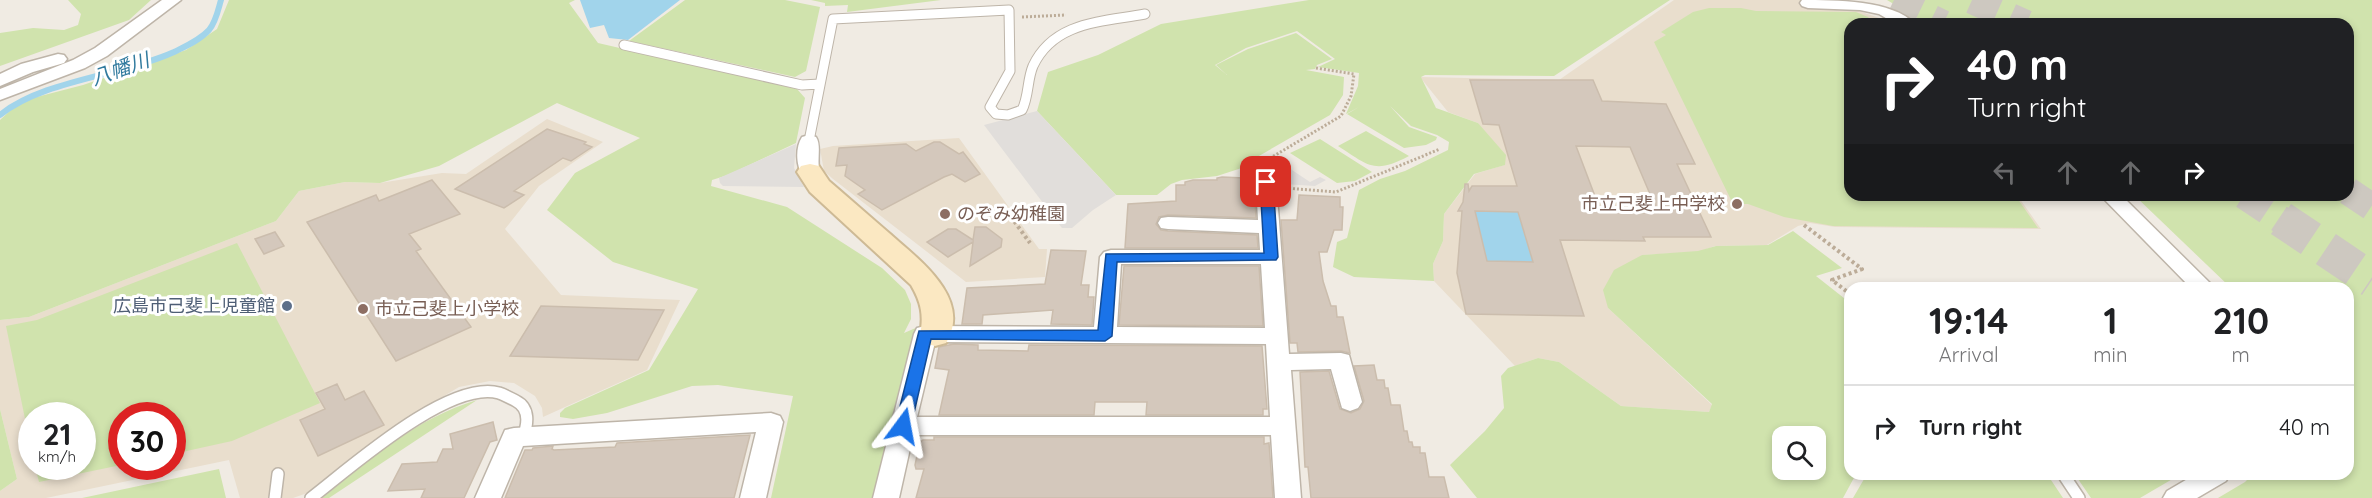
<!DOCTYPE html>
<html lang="en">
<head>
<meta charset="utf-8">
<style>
  body { margin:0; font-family:Quicksand,"Noto Sans JP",sans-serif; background:#f6f6f6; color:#202124; height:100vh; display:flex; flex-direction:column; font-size:22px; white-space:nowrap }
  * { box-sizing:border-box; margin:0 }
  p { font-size:20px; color:#757577 }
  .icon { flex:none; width:33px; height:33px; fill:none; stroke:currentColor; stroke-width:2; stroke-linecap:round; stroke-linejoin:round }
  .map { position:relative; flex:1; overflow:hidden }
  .panel { position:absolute; left:1844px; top:282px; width:510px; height:198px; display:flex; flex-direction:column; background:#fff; border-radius:18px; box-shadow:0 3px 9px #0003 }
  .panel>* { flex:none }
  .banner { position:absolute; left:1844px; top:18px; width:510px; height:183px; border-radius:18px; box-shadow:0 3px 9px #0003; background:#202124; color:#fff; overflow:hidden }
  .controls { position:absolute; left:1772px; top:426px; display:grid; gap:12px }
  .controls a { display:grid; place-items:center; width:54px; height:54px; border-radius:12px; background:#fff; box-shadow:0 3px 9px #0003; font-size:30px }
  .speed { position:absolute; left:18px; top:402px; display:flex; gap:12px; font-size:30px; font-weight:700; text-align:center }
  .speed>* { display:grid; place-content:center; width:78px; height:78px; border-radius:50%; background:#fff; box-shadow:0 3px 9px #0003; line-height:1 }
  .speed small { font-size:15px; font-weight:400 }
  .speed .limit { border:9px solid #d22; background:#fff; color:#111 }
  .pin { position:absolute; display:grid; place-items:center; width:51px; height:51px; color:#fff; margin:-26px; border-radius:12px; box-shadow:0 3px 9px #0006 }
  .me { position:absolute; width:66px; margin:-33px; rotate:13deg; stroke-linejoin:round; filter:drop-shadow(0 0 4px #0008) }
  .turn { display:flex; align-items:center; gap:21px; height:126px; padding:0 24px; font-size:27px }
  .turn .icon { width:78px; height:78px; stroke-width:2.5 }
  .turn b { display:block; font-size:42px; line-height:51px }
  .lanes { display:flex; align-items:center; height:57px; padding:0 24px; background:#0003; justify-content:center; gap:30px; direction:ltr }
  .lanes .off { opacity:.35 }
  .eta { display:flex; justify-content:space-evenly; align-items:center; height:102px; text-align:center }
  .eta b { font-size:36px; font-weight:800; line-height:42px }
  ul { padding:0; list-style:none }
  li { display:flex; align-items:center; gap:18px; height:84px; padding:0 24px; border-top:2px solid #e0e0e0 }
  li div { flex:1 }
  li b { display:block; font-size:22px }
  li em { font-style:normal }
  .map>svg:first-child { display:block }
  .education { fill:#e9decd; fill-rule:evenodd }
  .green { fill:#d0e3ad; fill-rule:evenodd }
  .parking { fill:#e1dedb }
  .water { fill:#a1d4eb }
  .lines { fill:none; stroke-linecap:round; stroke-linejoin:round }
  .stream { stroke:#a1d4eb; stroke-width:6 }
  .building { fill:#d4c8bc; stroke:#cbbdad; stroke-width:1.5; fill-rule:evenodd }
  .highway-tunnel-far1 { stroke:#cdc8c0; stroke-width:28; stroke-dasharray:28 14; stroke-linecap:butt }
  .highway-tunnel { stroke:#cdc8c0; stroke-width:36; stroke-dasharray:36 18; stroke-linecap:butt }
  .lane-far1-casing { stroke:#beb5a9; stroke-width:11 }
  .lane-casing { stroke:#beb5a9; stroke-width:14 }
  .street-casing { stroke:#beb5a9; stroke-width:3 }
  .secondary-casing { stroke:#ceba95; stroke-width:4 }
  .path-far1 { stroke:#bcac98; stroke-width:3; stroke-dasharray:2 2; stroke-linecap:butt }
  .path { stroke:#bcac98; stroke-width:4; stroke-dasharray:3 3; stroke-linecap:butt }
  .lane-far1 { stroke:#fff; stroke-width:9 }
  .lane { stroke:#fff; stroke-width:11 }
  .street { fill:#fff; fill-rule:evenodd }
  .secondary { fill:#fbe8c2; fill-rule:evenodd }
  .route { fill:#1a73e8; stroke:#114b97; stroke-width:1.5 }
  .education-dot { fill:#8d6e63; stroke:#fff; stroke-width:2 }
  .service-dot { fill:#5c6f8a; stroke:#fff; stroke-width:2 }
  .labels { text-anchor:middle; stroke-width:6; stroke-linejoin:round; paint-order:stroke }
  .education-label { font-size:18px; fill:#785e54; stroke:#fff; text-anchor:start }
  .service-label { font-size:18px; fill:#4e5e75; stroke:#fff; text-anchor:end }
  .water-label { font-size:20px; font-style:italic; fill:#327b9f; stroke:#fff }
</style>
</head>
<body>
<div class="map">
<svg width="2372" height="498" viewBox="0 0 2372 498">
  <rect width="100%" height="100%" fill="#f0ebe3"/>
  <path class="education" d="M1674,0h132l6,9 44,1 26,9 4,5h-36v171h167l24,34 -206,-2 -25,-4 -12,3 -31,19 -52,1 -17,6 -56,3 -34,53 104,97 -3,7 -88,-6 -62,-44 -21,-4 -23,8 -81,-85 -1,-17 10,-23 1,-27 31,-40 29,-9 -26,-42 -30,-11 -28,-35 139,3z
    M547,119l56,23 -64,44 -34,43 56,66 119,5 -33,70 -104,47 -1,-9 -7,-12 -21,-13 -24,-2 -31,6 -63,38 -83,66 -20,7h-53l-11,-38 -183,38h-46v-7l17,-12 -17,-70v-89l29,-3 247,-96 23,-30 46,-9 35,1 62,-10 24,1zM32,416h50v50h-50zM122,416h50v50h-50z
    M959,138l80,111h8l-2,28 -79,5 -133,-103 -9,-8 -4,-22 13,-3z"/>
  <path class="green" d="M68,0h83l-22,20 -129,46v-33l33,-5 31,2 14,-5 3,-11z
    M229,0h346l-6,3 29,40 199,46 8,9 -9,45 -68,32 -16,5 -1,6 76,21 95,61 23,22 6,14v15l-7,14 14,-6 -41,171h-106l22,-102 -75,-11 -26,1 -85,27 -34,6 -13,-2v-4l5,-5 84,-38 49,-81 -85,-27 -66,-52 28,-37 65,-35 -83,-35 -118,63 -59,17 -35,-1 -46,9 -23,30 -247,96 -29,3v-200l13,-12 16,-9 54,-14 103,-35 31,-21z
    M685,0h100l35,7 -14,64 -11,6 -166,-36z
    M811,0h130l-94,12 1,-7 -23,1v-3z
    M1309,0h361l-116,76 -129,-1 -4,2 15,31 42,15 28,32 -1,10 -31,9 -30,40 -1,27 -10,23 1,17 -80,-4 -21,-10 4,-25 10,-4 12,-48 21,-11 25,-8 43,-21 1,-8 -12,-7 -26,-9 -21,-20 19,21 28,10 -1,3 -10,5 -22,3 -57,-34 12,-7 -13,7 12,-28 1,-13 -41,-6 17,-8 -38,-28 -51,17 -31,17 12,10 -11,-10 32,-16 48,-16 36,26 -15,6 -2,4 -9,1 38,7 -1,18 -13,20 -78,45 -1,5 -34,11 -35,4 -11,4 -14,11h-41l-79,-84 11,-39 50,-17 63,-31z
    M1887,0h485v498h-154l27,-16 8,-8h95v-186h-117l-97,-93h214v-171h-421z
    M1709,8h32l15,3 100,1 12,5 6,7h-24v171h165l23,33 -205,-2 -49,-9 -36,-13h-15l-79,-162 12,-7 -5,-3 32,-20z
    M1366,131l43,25c-35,19 -41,9 -71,-10z
    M1320,139l52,33 -17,9 -18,2 -47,-30z
    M1793,231l49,37 -26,8 33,26 1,172h6l-13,24h-366l-27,-33 35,-34 19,-23 -3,-32 7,-8 30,-10 21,4 62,44 88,6 3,-8 -104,-96 -5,-18 11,-20 28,-15 56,-4 18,-5 52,-1zM1782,436h33v34h-33z
    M237,243l83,160 -88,38 -59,13 -1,-38h-50l-1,49 -82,17 -4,-15 47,-1v-50h-50l-1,32 -25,-122 31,-6z
    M477,400l-148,98h-7c49,-39 94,-80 155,-98z
    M0,409l17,70 -17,12z
    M219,469l7,29h-144z
    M1867,474h180l16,24h-210z
    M2082,474h99l-41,24h-49l-13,-19z"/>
  <path class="parking" d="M1037,111l79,84 -23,15 -21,18h-10l-78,-103z
    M796,144l-2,24 10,19 -81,-1 -3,-3 -1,-5z
    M1289,168l21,14 10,-5 6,3 -11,6 -31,-2v-9l-5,-2z"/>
  <path class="water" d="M580,0h100l-52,40 -19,-2 -5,-13 -14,3z
    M1475,211l43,1 15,50 -46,-1z"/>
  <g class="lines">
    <path class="stream" d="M0,115c43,-35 121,-39 174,-63 12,-6 26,-12 35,-22 7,-8 9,-20 12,-30"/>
  </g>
  <path class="building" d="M1470,80h123l9,21 64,3 29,60h-18l34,73h-68l2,4 -85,-1 24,76 -118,-2 -9,-41 5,-62h-4l5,-9 2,-18h3l1,7 3,-5h45l-18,-61 -16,-1zM1576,146l54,1 28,66 -57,-1zM1475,211l43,1 15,50 -46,-1z
    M547,129l39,13 -2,2 8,3 -21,14 -8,-3 -49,33 10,4 -20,13 -49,-19z
    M934,142h6l19,12 4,-2 17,22 -15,8 -13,-8 -8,3 -62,33 -24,-16 7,-4 -20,-14 2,-11 -11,1 3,-18 67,-4 10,7z
    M1222,177l22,1 1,23h10l1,17 -88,-3 -9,2 -3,7 5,6 7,1 89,4 1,13h-133l3,-44 48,-3v-16h9v-3l8,-2h24v-2z
    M432,180l28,34 -51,20 12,15 -5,2 55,76 -75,34 -89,-139 69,-27 3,6z
    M1299,195l41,2v10h3l-1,23h-8l-7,22h-8l4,29 8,25h5l1,11h6l7,36 -9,-2 -43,1 -1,-9h-7l-9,-123h16z
    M975,227h11l16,12 -1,8 -31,19 3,-24 -25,15 -21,-15 21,-13h8l17,11z
    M275,232l9,14 -20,8 -9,-15z
    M1051,250l35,1 -5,34h8l-1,12h6l-2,28 -41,-1 2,-14 -70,5 -1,9h-20l5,-36 78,-4z
    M1124,266h135l4,60 -144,-1z
    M541,306l123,4 -26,50 -128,-4z
    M954,344l24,1v5l50,1 1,-6 233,1 5,63h-4v6h-117l1,-13h-52l-1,13h-155l10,-45 -14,-2 4,-21z
    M1374,365l3,15h7l1,8h3l3,17h9l4,26h3l2,11h3l1,5h7v6h5l4,24h15l5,21h-138l-3,-31h-3l-5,-95 29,-1 11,38 11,4 9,-4 4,-8 -10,-35z
    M337,384l8,16 19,-9 20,34 -66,31 -18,-36 25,-11 -9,-16z
    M493,422l4,18 -7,2 -26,56h-43l4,-9 -37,2 14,-27 35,-2 6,-13h10l-3,-15z
    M750,435l-16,63h-229l20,-48h7l1,-2 20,-2 -1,3 2,1 61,-3 2,-4z
    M934,437h330v7l5,-1 4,55h-357l8,-29h-8l-1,-4 5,-23 3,-2h11z"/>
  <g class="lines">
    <path class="highway-tunnel-far1" d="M1894,0l49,24
      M1972,0l54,24
      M2348,191l24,16
      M2244,195l39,26"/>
    <path class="highway-tunnel" d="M2281,219l91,61"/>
    <g class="lane-far1-casing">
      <path id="lane-far1" d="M624,45l178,40 18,-1
        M809,141l24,-122 176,-9 1,61 -20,36 6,7 12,1 14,-5c7,-14 5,-30 11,-44 21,-45 70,-44 112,-52"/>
    </g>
    <g class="lane-casing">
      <path id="lane" d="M2063,474l16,24
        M275,498l3,-24
        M311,498c38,-29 138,-119 188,-105 6,2 11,5 17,8 14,7 12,23 7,36"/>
    </g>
    <g class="street-casing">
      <path id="street" d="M162,0h19l-74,56 -22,12 -85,32v-11l73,-29 22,-12z
        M1802,0c33,0 91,0 113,24h-19l-17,-10 -19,-4 -52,-2 -6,-2 -2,-3z
        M58,54l6,1 3,4 -3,4 -31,9 -33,14v-12l21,-10z
        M809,135l7,2c6,9 0,24 4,35l-3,4h-14c-7,-10 -8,-28 -1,-39z
        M1266,176l7,2 3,4 13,172 52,-1 8,2 13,47 -4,6 -8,3 -8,-3 -11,-39 -40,1 10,128h-26l-4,-63h-358l-14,63h-26l41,-164 3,-6 8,-2 169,1 6,-70 4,-5 7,-2h149l-1,-17 -91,-4 -7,-1 -3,-5 3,-5 7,-1 90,3 -2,-38 3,-4zM1121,264h140l4,64 -148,-1zM935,342l331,2 4,73h-353z
        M2100,195h21l94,93h-24z
        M771,413l9,3 3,6 -17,76h-26l16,-66 -233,14 -22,52h-26l30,-68 9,-2z
        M2196,474h34l-4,7 -29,17h-34l4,-7z"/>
    </g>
    <g class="secondary-casing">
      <path id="secondary" d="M810,164l9,2 10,15c20,17 40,35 60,52 29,26 84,65 57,110l-11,3 -11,-3 -4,-8c4,-20 1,-33 -9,-50l-101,-93 -13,-20 4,-6z"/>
    </g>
    <path class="path-far1" d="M1022,17l44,-2
      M1262,166v-3l79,-47 10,-20 3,-22 -38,-6
      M1285,188l51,4 104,-43
      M1015,221l36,-12"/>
    <path class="path" d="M1019,219l-5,2 16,22
      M1804,225l58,44 -30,11 18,14"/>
    <use href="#lane-far1" class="lane-far1"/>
    <use href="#lane" class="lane"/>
    <use href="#street" class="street"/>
    <use href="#secondary" class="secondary"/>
  </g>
  <path class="route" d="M1266,178l7,4 5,75 -2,3 -159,2 -5,74 -7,5 -174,-2 -20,87 -2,4h-11l-3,-4 24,-95 179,-1 8,-76 158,-1 -4,-71z"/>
  <g class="education-dot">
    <circle cx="1737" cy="204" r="6"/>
    <circle cx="945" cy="214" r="6"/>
    <circle cx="363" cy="309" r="6"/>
  </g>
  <circle class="service-dot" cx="287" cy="306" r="6"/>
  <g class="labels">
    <g class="education-label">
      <text x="1725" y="210" text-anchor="end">市立己斐上中学校</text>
      <text x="957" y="220">のぞみ幼稚園</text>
      <text x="375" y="315">市立己斐上小学校</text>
    </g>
    <g class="service-label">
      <text x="275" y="312">広島市己斐上児童館</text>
    </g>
    <g class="water-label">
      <text transform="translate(120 69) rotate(-19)" y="7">八幡川</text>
    </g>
  </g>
</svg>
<div class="controls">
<a><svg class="icon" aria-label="search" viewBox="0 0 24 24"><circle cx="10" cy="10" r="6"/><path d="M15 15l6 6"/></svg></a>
</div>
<div class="speed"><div>21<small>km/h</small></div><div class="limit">30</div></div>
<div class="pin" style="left:1266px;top:182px;background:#d93025"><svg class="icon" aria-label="arrive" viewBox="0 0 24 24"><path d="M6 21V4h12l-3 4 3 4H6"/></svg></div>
<svg class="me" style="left:903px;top:426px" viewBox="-20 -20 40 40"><path d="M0-17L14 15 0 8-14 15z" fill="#1a73e8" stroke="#fff" stroke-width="4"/></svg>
<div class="banner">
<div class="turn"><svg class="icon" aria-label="right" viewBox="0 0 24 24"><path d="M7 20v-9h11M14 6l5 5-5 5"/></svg><div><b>40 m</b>Turn right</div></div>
<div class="lanes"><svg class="icon off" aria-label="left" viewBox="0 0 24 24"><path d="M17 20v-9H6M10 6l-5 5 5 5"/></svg><svg class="icon off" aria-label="ahead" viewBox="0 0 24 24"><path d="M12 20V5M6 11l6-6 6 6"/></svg><svg class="icon off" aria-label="ahead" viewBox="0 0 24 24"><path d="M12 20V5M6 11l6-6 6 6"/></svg><svg class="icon" aria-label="right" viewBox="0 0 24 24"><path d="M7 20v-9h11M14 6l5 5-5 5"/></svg></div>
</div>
<section class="panel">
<div class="eta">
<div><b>19:14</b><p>Arrival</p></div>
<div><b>1</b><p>min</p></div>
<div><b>210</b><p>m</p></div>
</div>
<ul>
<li><svg class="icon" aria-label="right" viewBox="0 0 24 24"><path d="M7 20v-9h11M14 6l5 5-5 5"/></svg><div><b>Turn right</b></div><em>40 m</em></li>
</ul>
</section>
</div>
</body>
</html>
